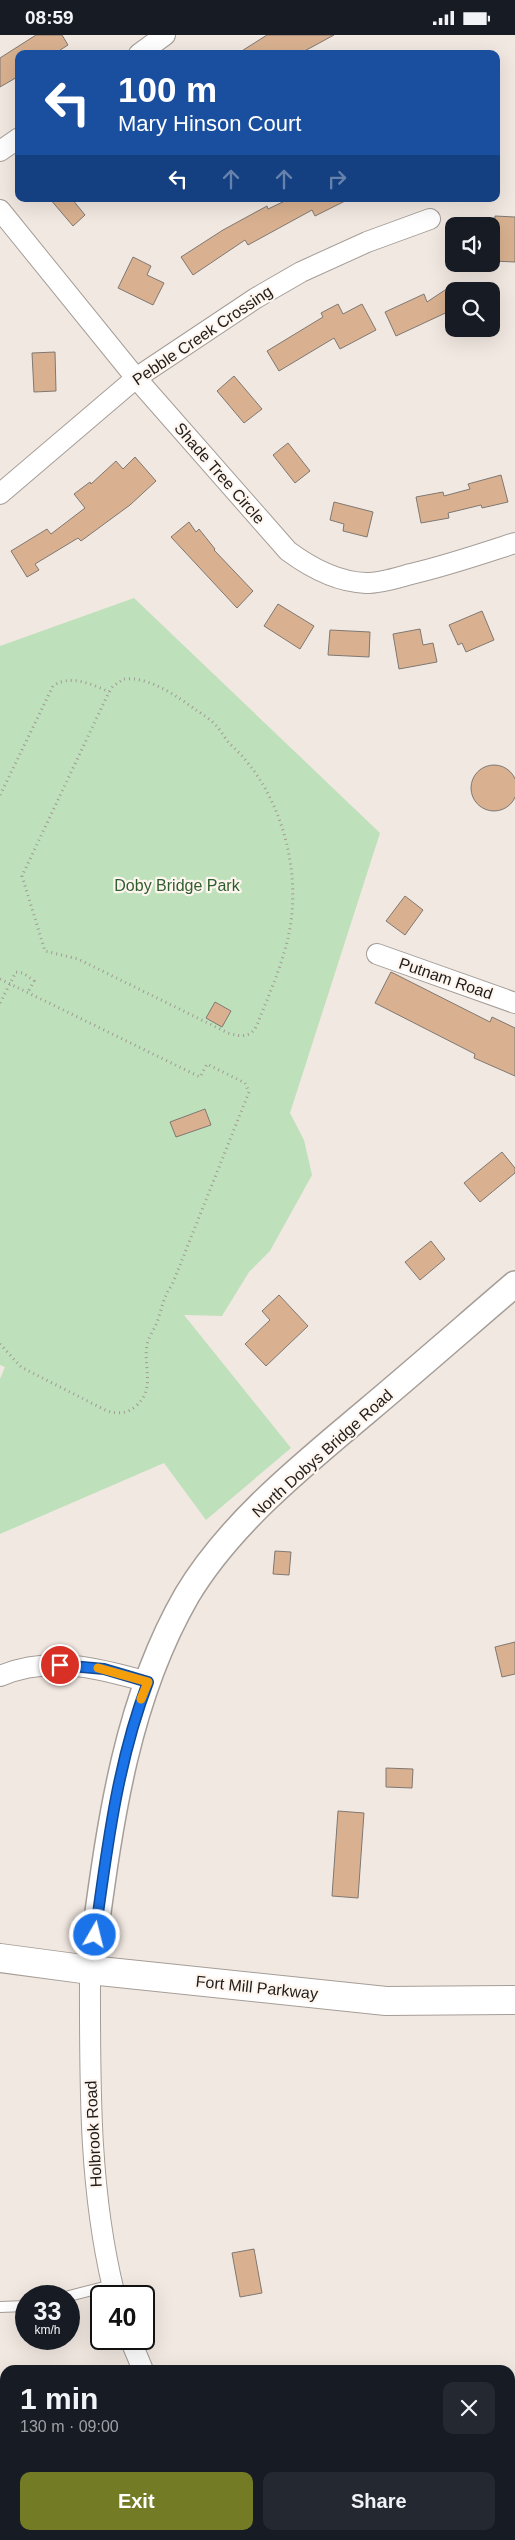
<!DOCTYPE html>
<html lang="en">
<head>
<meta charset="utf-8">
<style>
  body { margin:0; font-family:Helvetica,sans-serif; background:#242831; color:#f1f3f6; height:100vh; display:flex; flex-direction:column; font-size:19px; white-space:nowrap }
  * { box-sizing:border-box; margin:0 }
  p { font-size:16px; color:#9ea1a6 }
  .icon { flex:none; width:28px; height:28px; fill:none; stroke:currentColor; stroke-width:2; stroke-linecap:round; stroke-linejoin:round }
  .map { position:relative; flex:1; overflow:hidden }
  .side { position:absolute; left:0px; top:2330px; width:515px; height:175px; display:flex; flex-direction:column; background:#171b24; border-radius:15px 15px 0 0; box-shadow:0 5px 20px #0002 }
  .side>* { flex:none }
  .top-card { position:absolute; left:15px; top:15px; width:485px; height:152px; border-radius:10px; box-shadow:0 5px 20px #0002; background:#1a4fa0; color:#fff; overflow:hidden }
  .tools { position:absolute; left:445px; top:182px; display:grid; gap:10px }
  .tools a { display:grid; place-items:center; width:55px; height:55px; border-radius:10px; background:#171b24; box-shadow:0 5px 20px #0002; font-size:25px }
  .speed { position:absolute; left:15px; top:2250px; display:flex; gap:10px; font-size:25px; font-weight:700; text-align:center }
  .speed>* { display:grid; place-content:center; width:65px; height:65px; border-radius:50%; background:#171b24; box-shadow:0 5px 20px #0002; line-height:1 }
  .speed small { font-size:12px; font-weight:400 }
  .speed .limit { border:2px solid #111; border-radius:8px; background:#fff; color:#111 }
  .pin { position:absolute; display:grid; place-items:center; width:42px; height:42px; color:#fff; margin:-21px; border:2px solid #fff; border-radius:50%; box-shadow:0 1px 5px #0007 }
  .me { position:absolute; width:55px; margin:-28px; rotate:8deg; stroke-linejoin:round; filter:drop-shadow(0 0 4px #0008) }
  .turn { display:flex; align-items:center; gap:18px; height:105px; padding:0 20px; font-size:22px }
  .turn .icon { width:65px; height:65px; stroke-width:2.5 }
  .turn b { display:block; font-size:35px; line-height:42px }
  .lanes { display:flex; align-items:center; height:48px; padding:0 20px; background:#0003; justify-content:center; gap:25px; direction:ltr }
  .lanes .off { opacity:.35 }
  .round { display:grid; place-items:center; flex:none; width:52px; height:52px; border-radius:10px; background:#242831 }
  .head { display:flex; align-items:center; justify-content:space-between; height:85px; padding:0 20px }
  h1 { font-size:30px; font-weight:700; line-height:38px }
  .action { display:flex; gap:10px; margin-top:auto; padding:10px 20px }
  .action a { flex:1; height:58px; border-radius:10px; background:#737b25; color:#fff; font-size:20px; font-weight:700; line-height:58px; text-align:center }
  .action a+a { background:#242831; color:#f1f3f6 }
  .status { display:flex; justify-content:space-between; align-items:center; height:35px; padding:0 25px; background:#171b24; direction:ltr }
  .status svg { height:14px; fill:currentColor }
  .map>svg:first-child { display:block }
  .green { fill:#bee1bb }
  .building { fill:#d9b190; stroke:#7f7872 }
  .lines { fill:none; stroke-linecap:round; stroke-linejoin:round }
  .service-casing { stroke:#a59d97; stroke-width:12 }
  .minor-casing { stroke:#a59d97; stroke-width:22 }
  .tertiary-casing { stroke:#a59d97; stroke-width:28 }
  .secondary-casing { stroke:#a59d97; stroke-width:30 }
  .path { stroke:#a19a95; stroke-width:3; stroke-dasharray:1 4; stroke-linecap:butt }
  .service { stroke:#fff; stroke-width:10 }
  .minor { stroke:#fff; stroke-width:20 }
  .tertiary { stroke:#fff; stroke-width:25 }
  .secondary { stroke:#fff; stroke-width:28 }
  .route-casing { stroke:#114b97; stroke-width:12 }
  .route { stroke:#1a73e8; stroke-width:9 }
  .slow { stroke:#f59e0b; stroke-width:9 }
  .labels { text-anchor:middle; stroke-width:4.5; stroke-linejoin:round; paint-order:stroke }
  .street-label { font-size:16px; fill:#1f1c19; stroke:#fef5ef }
  .park-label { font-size:16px; fill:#2f5f2e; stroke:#fef5ef }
</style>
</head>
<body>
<div class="status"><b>08:59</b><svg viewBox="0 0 49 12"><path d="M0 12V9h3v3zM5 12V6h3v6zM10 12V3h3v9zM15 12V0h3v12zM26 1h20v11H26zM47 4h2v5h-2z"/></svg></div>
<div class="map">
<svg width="515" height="2505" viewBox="0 0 515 2505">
  <rect width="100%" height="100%" fill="#f1e8e1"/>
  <path class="green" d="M134,563l246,235 -90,280 14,27 8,35 -42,76 -21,21 -27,44 -38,-1 107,133 -85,72 -42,-57 -164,71v-155l5,-12 -5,-2v-719z"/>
  <path class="building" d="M36,0h26l6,10 -14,9h-35v22l-19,11v-29z
    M267,0h67l-35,19h-62z
    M50,164h22l13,16 -12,11z
    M289,164h60l-34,17 -3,-6 -64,35 -3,-5 -52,35 -12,-18 42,-27 44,-24 1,3z
    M495,181l20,1v45l-22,-1z
    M133,222l18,9 -4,9 17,8 -11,22 -35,-17z
    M454,249v25l-58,27 -11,-24 39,-18 3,8z
    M338,269l5,10 19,-10 14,26 -36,19 -6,-11 -55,33 -12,-20 56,-34 -2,-4z
    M55,317l1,39 -22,1 -2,-39z
    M234,341l28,33 -18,14 -27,-32z
    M288,408l22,28 -15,12 -22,-28z
    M135,422l21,24 -26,24 -49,36 -3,-3 -43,26 4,6 -12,7 -16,-26 36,-22 4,5 34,-26 -11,-14 16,-12 1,2 25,-23 7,8z
    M501,440l7,27 -26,6 -1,-3 -33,8 1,5 -28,5 -5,-26 27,-5 1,4 26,-7 -2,-5z
    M334,467l39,10 -6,25 -24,-6 1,-7 -14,-4z
    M189,487l7,10 3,-3 16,20 -1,1 39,41 -16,17 -66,-71z
    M278,569l36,22 -14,23 -36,-23z
    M482,576l12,29 -28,12 -4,-9 -4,2 -9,-20z
    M420,594l3,16 10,-2 4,19 -38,7 -6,-35z
    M330,595l40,2 -1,25 -41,-2z
    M471 753a23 23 0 1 1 46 0a23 23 0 1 1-46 0Z
    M405,861l18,14 -18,25 -19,-14z
    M391,937l99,50 2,-5 23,11v48l-41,-18 1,-4 -100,-51z
    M215,967l16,9 -9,16 -16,-9z
    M205,1074l6,16 -35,12 -6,-15z
    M502,1117l13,16v5l-35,29 -16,-19z
    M431,1206l14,18 -25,21 -15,-18z
    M279,1260l29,31 -42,40 -21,-22 25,-24 -8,-9z
    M275,1516l16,1 -2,23 -16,-1z
    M515,1607v32l-13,3 -7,-30z
    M386,1733l27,1 -1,19 -26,-1z
    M338,1776l26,2 -6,85 -26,-2z
    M254,2214l8,44 -22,4 -8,-44z"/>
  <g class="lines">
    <g class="service-casing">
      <path id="service" d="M69,2261l43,-11
        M0,2272l26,-1
        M26,2500l17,5
        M202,2505l11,-5"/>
    </g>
    <g class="minor-casing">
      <path id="minor" d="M139,19l26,-19
        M0,116l19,-13
        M0,175l136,168 152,173c23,17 49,31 78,32 15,0 30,-5 45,-9 35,-8 70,-20 104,-31
        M0,459l136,-116 120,-80 45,-26 66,-30 63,-23
        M377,919l138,49
        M0,1641c50,-21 98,-8 148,6
        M90,1935c0,110 -2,219 25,326
        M130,2304l13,31
        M244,2500l3,5"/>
    </g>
    <g class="tertiary-casing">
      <path id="tertiary" d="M90,1935c18,-128 31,-261 97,-375 43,-72 117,-131 180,-184 50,-42 99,-85 148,-127"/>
    </g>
    <g class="secondary-casing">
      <path id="secondary" d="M0,1923l90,12 296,31 129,-1"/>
    </g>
    <path class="path" d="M124,644c24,-3 53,17 72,31 8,5 17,11 23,19 4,5 7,11 11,15 49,44 71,121 60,184 -6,34 -21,66 -33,97 -6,13 -16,12 -29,8l-150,-74 -33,-8 -23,-75 87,-184 4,-6z
      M0,760l53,-109c17,-12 39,-2 56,6
      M0,944l200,98 7,-13 38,19 4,9 -77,193c-8,11 -9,19 -13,31 -2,10 -10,19 -12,29 -4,23 9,43 -11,61 -9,8 -18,8 -29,5l-86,-44 -21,-23
      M0,968l16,-31 7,1 11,8 -6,11"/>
    <use href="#service" class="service"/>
    <use href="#minor" class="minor"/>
    <use href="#tertiary" class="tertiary"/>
    <use href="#secondary" class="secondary"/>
  </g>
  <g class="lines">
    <g class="route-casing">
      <path id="route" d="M60,1630l44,4 44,13c-31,81 -41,167 -53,253"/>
    </g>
    <use href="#route" class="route"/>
    <path class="slow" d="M98,1633l50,14 -7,17"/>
  </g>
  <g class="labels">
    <g class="street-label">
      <text transform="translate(202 300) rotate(-34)" y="6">Pebble Creek Crossing</text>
      <text transform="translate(220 438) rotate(49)" y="6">Shade Tree Circle</text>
      <text transform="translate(446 943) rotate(19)" y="6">Putnam Road</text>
      <text transform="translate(322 1418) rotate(-42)" y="6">North Dobys Bridge Road</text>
      <text transform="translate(257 1952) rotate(6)" y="6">Fort Mill Parkway</text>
      <text transform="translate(93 2099) rotate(-93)" y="6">Holbrook Road</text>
    </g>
    <g class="park-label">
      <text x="177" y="856">Doby Bridge Park</text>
    </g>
  </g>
</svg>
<div class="tools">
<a><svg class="icon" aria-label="sound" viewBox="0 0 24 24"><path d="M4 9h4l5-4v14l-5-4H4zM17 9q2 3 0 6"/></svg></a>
<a><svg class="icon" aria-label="search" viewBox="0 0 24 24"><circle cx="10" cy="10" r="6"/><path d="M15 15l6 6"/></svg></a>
</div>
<div class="speed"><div>33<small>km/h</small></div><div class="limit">40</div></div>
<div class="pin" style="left:60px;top:1630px;background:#d93025"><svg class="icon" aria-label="arrive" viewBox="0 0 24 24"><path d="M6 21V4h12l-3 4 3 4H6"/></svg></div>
<svg class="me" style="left:95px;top:1900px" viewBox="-20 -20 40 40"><circle r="17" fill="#1a73e8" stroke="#fff" stroke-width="3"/><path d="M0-11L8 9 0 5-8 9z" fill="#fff"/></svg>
<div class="top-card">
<div class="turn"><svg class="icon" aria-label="left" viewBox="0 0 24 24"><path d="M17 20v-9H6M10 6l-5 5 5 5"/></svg><div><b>100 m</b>Mary Hinson Court</div></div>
<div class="lanes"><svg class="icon" aria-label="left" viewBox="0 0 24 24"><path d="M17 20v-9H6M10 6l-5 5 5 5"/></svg><svg class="icon off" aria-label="ahead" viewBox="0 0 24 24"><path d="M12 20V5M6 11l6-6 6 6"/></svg><svg class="icon off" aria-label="ahead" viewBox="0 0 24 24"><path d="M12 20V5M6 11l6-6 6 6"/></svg><svg class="icon off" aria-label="right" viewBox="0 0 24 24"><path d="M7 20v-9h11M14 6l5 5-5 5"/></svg></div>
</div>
<section class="side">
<div class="head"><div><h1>1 min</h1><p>130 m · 09:00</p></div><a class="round"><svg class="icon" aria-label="close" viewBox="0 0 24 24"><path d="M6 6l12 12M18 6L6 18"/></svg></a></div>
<div class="action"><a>Exit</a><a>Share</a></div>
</section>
</div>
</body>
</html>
